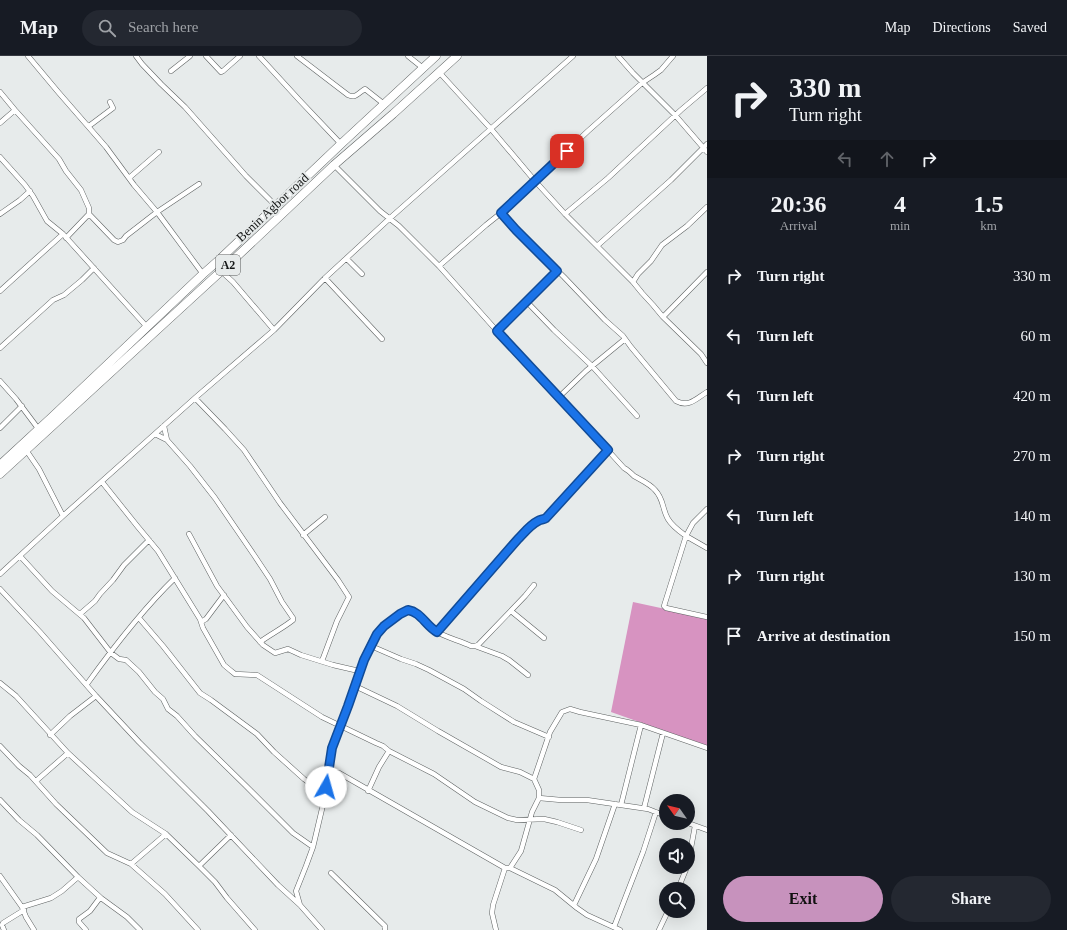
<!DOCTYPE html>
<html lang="en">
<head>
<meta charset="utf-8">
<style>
  body { margin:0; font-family:"Times New Roman",serif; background:#242831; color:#f1f3f6; height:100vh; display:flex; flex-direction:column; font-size:15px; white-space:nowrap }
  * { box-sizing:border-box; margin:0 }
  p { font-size:13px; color:#9ea1a6 }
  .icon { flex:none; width:22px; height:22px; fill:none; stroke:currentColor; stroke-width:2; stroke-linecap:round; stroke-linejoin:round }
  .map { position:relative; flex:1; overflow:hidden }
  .sheet { display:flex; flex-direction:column; background:#171b24; width:360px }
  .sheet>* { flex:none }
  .hud { background:#171b24; color:#f1f3f6; overflow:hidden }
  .needle { width:26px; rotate:304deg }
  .buttons { position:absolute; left:659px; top:738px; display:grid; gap:8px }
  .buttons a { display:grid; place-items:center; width:36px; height:36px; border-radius:50%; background:#171b24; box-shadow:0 4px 16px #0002; font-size:20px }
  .pin { position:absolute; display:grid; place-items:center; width:34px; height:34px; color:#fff; margin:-17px; border-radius:8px; box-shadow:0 2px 6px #0006 }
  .me { position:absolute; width:44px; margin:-22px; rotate:7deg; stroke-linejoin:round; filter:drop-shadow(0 0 3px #0008) }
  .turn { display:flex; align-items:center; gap:14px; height:84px; padding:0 16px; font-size:18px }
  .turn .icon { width:52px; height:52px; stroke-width:2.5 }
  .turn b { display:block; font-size:28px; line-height:34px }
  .lanes { display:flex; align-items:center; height:38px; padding:0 16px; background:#0003; justify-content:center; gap:20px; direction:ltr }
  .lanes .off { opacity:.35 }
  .eta { display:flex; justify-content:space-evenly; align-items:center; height:68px; text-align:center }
  .eta b { font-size:24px; font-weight:700; line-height:28px }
  .action { display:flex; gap:8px; margin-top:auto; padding:8px 16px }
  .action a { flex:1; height:46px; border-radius:24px; background:#c792bd; color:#111; font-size:16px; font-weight:700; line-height:46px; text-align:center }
  .action a+a { background:#242831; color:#f1f3f6 }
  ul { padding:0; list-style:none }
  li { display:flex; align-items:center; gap:12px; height:60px; padding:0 16px }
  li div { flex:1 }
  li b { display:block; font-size:15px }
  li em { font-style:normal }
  header { display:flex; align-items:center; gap:24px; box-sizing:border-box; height:56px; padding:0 20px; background:#171b24; border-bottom:1px solid #363941 }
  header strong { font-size:19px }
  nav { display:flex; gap:22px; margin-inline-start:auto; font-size:14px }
  .search { width:280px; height:36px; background:#242831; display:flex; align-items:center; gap:10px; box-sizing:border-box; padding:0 14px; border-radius:22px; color:#9ea1a6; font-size:15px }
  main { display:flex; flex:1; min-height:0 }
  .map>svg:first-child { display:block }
  .forest { fill:#d793c1 }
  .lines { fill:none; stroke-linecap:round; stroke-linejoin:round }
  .minor-casing { stroke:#5e6262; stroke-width:5.5 }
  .trunk-casing { stroke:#5e6262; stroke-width:9 }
  .minor { stroke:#fff; stroke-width:4.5 }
  .trunk { stroke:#fff; stroke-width:8 }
  .route-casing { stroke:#114b97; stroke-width:10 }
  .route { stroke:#1a73e8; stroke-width:7 }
  .labels { text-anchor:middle; stroke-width:4; stroke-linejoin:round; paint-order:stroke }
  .shield { fill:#e7ebeb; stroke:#555757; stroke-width:1 }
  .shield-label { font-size:12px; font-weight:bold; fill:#161818 }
  .street-label { font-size:13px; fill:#161818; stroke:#e7ebeb }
</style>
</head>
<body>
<header>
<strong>Map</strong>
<div class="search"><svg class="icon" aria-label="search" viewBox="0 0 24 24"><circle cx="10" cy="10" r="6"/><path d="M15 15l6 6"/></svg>Search here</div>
<nav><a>Map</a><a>Directions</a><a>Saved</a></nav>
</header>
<main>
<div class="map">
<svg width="707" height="874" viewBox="0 0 707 874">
  <rect width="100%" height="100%" fill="#e7ebeb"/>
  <path class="forest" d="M633,546l74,16v128l-96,-34z"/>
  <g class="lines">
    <g class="minor-casing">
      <path id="minor" d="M28,0l31,37 47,54 28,38 23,27 46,62
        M136,0l6,8 19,20 24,23 61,69 30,30
        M206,0l15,16 2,-1 17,-15
        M259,0c27,30 54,59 82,88
        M297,0l51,39c8,4 11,-3 17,-6l19,15
        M408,0l15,12
        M618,0l15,17 42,42 32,37
        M171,15l19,-15
        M439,16l52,57 44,52 30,33 68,68 9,11 11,12 10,12 38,37 6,9
        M0,36l15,18 44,49 7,12 15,19 8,18v6l25,26 4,2 5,-2 3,-4 31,-24 42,-28
        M0,67l15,-13
        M89,70l24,-18 -3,-6
        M0,101l25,28 8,11 14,25 16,13 84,93
        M334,109l46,46 19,15 40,40 47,-41 15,-12 87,-82 54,-48 12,-8 7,-5 12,-14
        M129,122l30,-26
        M501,157l15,17 48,47 41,43 18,16 8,11 45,54c13,7 21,-3 31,-9
        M0,158l20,-14 10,-9
        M565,158l43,-36 73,-68 26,-22
        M66,182l23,-24
        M597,190l74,-66 36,-36
        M347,203l15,15
        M439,210l58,65 60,-60
        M221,215l12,11 41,48
        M325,222l57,61
        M633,226l5,-8 13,-13 11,-16 25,-19 20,-19
        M0,235l63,-57
        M527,246l27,28 38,36 45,50
        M663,261l44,-45
        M497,275l48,50 79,87c4,2 7,5 10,8 7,4 16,8 21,14 9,9 7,19 13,29 4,7 11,12 18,17l-22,70 2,2 41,9
        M0,292l53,-48 11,-5 18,-15 12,-12
        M0,325l16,18 24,32
        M559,341l27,-26 39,-32
        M195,342l30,31 19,21 36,53 58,77 11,17 -12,24 -15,40
        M164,370l3,14
        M0,372l22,-22
        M155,378l12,6 23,26 25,32 39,57 16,24 12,23 11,16v2c-10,8 -22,14 -33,22
        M26,394l13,19 24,47
        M102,426l36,45 20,24 42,68 3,9 21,37 6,5 5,4 22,1 65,42 54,26 7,3 6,5 -10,16 -11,24
        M707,453l-14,14 -7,13 21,12
        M189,478l28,52 30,41 16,18 12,8 13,-4 13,6 32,10 26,6
        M303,479l22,-18
        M20,500l32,35 32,27 27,35 8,6 7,1 13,12 16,20 8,7 5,10 9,7 18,20 50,49 48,48 20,14
        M0,518l63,-58 132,-118 79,-68 51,-52 64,-59 61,-54 123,-109
        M0,533l40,43 56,64 43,46 69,69 70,74 22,20 22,25
        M511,555l33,27
        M80,558l15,-13 5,-7 13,-14 11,-15 25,-25
        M139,562l24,28 37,47 11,7 46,34 17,18 30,27 11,8 11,5
        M201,566l5,-3 18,-24
        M437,576l81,-93c6,-6 12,-14 20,-18 3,-2 5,-1 8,-3l63,-68
        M371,590l30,13 15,5 13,6 35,19 17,12 33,21 35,15
        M475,590l27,10 7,4 19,15
        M0,627l16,13 52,57 38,35 26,24 34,22 33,32 16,16 12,16 28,32
        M87,628c26,-36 55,-74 88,-106
        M355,630l42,20 41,25 63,36 19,5 14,7
        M50,679l20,-19 26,-20
        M0,690l19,20 11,9 26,29 51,49 24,11 34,30 33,36
        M389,695l45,23 41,28 33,16 9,2 27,-1 13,3 24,8
        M327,717c4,-24 12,-44 21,-67 12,-32 17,-68 48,-89 3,-3 8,-7 13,-7 10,0 16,13 23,19 11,8 27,11 39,17h4l3,-1 47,-49 9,-11
        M36,725l32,-28
        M539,742l22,2h26l61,9 18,7
        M0,744l19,20 18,15 41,42 23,21
        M621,749l20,-80
        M644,752l19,-75
        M688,767l19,7
        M131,808l35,-30
        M688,808l7,-38
        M199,810l32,-31
        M510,812l45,22 22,18 10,7 33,15
        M331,817l54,53v4
        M0,820l22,31 4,10 8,13
        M678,833l9,-22
        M300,849l-4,-14 10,-25 7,-19 13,-55 1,-19h12l166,95h5l11,-17 11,-39 7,-14v-8l-5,-11 16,-47 12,-20 8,-3 10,3 61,13 66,23
        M574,849l22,-46 19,-55
        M22,851l29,-9 11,-7 16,-14
        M614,871l29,-75 13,-40
        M4,874l-2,-5 1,-2 21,-13
        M86,874l-7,-8v-3l11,-8 9,-12 2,-1 26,19 13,13
        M496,874l-4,-17 1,-8 12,-37
        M659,874l9,-19"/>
    </g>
    <g class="trunk-casing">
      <path id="trunk" d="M0,409l53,-49 150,-142 17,-15 121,-115 95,-88
        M0,418l230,-211 104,-98 59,-51 64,-58"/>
    </g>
    <use href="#minor" class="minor"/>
    <use href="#trunk" class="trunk"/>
  </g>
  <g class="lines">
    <g class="route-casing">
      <path id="route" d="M326,731l6,-39 16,-42 16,-46 13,-26 7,-8 16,-12 8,-4c13,2 18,16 29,22l81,-93c6,-6 12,-14 20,-18 3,-2 5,-1 8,-3l62,-68 -111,-119 60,-60 -41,-41 -15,-17 66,-62"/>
    </g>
    <use href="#route" class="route"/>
  </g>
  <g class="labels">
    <rect class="shield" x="216" y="199" width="24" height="20" rx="3"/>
    <g class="shield-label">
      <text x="228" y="213">A2</text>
    </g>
    <g class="street-label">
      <text transform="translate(272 151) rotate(-43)" y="5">Benin Agbor road</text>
    </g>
  </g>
</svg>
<div class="buttons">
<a><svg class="needle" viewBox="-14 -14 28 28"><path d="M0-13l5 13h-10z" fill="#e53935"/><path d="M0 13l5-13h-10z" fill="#9ea1a6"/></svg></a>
<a><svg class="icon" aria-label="sound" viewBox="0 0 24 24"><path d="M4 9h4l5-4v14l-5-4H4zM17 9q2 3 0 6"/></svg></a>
<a><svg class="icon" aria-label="search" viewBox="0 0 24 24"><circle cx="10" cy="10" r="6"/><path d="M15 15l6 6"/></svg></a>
</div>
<div class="pin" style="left:567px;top:95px;background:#d93025"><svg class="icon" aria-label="arrive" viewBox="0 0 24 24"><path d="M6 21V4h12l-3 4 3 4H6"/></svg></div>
<svg class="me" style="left:326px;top:731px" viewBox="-20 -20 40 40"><circle r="19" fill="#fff"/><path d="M0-13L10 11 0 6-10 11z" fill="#1a73e8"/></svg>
</div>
<section class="sheet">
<div class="hud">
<div class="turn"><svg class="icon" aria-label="right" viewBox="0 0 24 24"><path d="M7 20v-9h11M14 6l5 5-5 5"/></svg><div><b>330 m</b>Turn right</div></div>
<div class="lanes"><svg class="icon off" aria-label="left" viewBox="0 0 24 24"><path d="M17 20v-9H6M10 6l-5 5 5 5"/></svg><svg class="icon off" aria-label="ahead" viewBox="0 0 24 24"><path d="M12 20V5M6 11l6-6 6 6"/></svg><svg class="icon" aria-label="right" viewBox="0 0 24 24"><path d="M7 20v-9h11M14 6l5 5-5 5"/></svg></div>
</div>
<div class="eta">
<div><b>20:36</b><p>Arrival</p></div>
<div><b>4</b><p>min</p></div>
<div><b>1.5</b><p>km</p></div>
</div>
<ul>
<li><svg class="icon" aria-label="right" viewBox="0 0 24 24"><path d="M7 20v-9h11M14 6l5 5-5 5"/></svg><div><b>Turn right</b></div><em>330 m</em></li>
<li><svg class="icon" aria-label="left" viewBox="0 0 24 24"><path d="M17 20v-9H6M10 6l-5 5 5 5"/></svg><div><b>Turn left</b></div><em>60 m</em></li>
<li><svg class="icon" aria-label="left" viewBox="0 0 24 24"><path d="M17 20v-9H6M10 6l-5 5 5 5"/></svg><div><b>Turn left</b></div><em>420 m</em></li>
<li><svg class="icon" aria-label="right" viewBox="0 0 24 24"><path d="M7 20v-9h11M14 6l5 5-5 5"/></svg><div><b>Turn right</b></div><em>270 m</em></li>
<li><svg class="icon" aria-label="left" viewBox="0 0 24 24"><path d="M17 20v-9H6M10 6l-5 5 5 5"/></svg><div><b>Turn left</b></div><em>140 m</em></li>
<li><svg class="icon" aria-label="right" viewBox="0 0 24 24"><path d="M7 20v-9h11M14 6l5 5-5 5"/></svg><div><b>Turn right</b></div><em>130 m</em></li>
<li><svg class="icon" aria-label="arrive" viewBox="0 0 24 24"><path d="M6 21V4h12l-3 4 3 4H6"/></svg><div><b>Arrive at destination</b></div><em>150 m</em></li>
</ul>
<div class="action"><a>Exit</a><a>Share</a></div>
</section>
</main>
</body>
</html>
